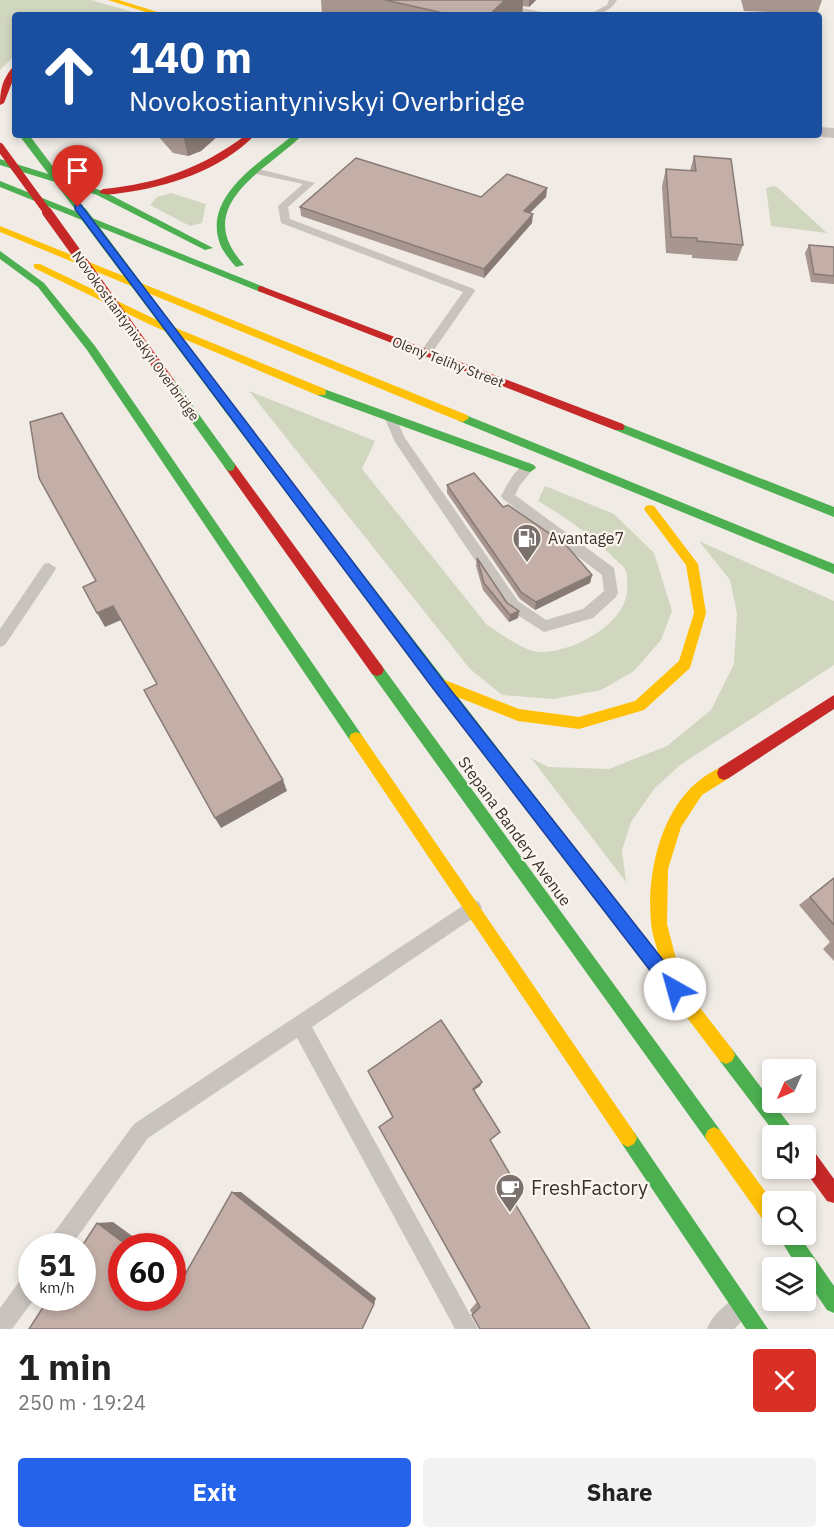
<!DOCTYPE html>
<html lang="en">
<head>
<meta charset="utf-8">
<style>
  body { margin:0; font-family:"IBM Plex Sans",sans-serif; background:#f2f2f2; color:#222; height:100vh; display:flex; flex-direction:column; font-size:22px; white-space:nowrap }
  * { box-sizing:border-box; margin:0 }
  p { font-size:20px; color:#767676 }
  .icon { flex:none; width:33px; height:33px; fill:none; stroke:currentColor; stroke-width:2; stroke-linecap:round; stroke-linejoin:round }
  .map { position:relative; height:1329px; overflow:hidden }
  .side { display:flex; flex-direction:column; background:#fff; flex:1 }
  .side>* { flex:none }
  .hud { position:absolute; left:12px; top:12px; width:810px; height:126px; border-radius:6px; box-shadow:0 3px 9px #0003; background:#1a4fa0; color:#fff; overflow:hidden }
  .needle { width:39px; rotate:225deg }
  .controls { position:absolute; left:762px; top:1059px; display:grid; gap:12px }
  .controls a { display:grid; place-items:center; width:54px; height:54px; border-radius:6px; background:#fff; box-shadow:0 3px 9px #0003; font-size:30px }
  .speed { position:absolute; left:18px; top:1233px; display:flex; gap:12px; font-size:30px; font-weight:700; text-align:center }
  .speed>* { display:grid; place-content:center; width:78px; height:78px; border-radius:50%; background:#fff; box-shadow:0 3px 9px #0003; line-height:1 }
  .speed small { font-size:15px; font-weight:400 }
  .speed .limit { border:9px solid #d22; background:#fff; color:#111 }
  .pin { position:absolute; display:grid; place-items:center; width:51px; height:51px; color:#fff; margin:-62px -26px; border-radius:50% 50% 50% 0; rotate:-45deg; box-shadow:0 0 6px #0007 }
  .pin .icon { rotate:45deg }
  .me { position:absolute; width:66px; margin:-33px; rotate:322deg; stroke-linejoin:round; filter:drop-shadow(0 0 4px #0008) }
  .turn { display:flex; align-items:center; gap:21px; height:126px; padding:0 18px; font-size:27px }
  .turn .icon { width:78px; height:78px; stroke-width:2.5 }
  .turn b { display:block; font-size:42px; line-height:51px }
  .round { display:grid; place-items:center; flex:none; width:63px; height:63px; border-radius:6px; background:#f2f2f2 }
  .summary { display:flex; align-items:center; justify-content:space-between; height:102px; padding:0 18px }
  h1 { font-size:36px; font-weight:700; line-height:45px }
  .cta { display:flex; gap:12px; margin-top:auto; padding:12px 18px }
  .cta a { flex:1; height:69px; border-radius:6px; background:#2563eb; color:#fff; font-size:24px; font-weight:700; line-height:69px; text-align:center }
  .cta a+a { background:#f2f2f2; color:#222 }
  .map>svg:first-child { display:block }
  .green { fill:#d1d6bf }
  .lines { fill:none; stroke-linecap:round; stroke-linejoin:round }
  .lane { fill:#c9c3be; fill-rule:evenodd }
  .street { fill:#c9c3be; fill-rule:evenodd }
  .fast { fill:#4caf50; fill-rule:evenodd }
  .slow { fill:#ffc107; fill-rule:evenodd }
  .jam { fill:#c62828; fill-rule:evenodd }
  .fast-bridge-far1 { stroke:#4caf50; stroke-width:8 }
  .fast-bridge { stroke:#4caf50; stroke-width:10 }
  .jam-bridge-far1 { stroke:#c62828; stroke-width:8 }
  .jam-bridge { stroke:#c62828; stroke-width:10 }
  .wall { fill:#a89690 }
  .shaded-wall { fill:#887a75 }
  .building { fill:#c3afa7; stroke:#887a75; stroke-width:1.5 }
  .route { fill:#2563eb; stroke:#184099; stroke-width:1.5 }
  .labels { text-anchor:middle; stroke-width:4.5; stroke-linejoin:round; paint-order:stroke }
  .far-street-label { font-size:14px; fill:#3b302b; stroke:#fbf5ee }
  .poi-label { font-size:16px; fill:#3b302b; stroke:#fbf5ee; text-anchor:start }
  .street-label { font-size:16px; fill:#3b302b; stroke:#fbf5ee }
  .near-poi-label { font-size:20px; fill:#3b302b; stroke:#fbf5ee; text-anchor:start }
</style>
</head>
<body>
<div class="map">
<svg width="834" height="1329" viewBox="0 0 834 1329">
  <rect width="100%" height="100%" fill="#f0ebe5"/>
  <path class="green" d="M0,0h91l52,15h-128v40l-15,15z
    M773,186l4,1 50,46 -56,-7 -5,-38z
    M171,193l35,11 -4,19 -12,3 -40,-21 7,-8z
    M249,391l126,50 -13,28 125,156c14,9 37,26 53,27 34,1 93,-31 87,-70 0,-4 0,-10 -2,-13 -3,-5 -10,-9 -13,-13 -22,-22 -47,-39 -74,-55l7,-15 69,28 40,39 18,58 -11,29 -27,31 -33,19 -47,9 -52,-4 -32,-26z
    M699,541l135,60v64l-154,100 -26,24 -23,33 -9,28 4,32 -95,-124 17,9 61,2 58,-23 44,-36 23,-46 3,-51 -7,-33z"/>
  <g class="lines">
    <path class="lane" d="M462,0h17l78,15h-18z
      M609,0h8c-6,11 -17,15 -29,15l19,-10z
      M255,168l60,15 -27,24 2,12 184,70 1,2 -46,66 -4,1 -6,-4 44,-62 -182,-69 -3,-17 25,-22 -51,-11v-4z
      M391,415l4,1 10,22 113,163 28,19 37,-11 21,-18 -2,-16 -99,-76 -2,-3c7,-13 14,-28 28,-34l6,5 -15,18 -5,10 99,73 4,25 -2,4 -23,21 -49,14 -36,-23 -113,-167 -10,-23z
      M49,563l7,5 -2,4 -49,73 -5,2v-18l44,-65z
      M473,899l6,3 3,6 -3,6 -167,113 166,302h-23l-158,-291 -149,100 -77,108h-24l3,-8 84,-114z
      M32,1272v26h3l-23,31h-12v-21l24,-33z
      M739,1297l8,3 3,8 -3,8 -13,13h-27c5,-13 19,-27 32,-32z"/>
    <path class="street" d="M819,127l15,1v10l-21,-2 6,-1z"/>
    <path class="fast" d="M293,135h9c-26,28 -96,61 -72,110 4,8 9,14 14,20l-8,2c-6,-7 -13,-15 -16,-23 -18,-49 43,-83 73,-109z
      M0,159l103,32 110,57 -8,2 -108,-55 -97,-30z
      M0,181l264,106 2,2 -5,3 -3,-1 -258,-104z
      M0,251l44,32 51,63 266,388 2,4 -2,4 -5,2 -5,-2 -264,-392 -49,-63 -38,-28z
      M321,388l213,77 2,3 -6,4 -4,-1 -209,-76 -1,-3z
      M463,414l371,150v10l-375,-153 -2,-3z
      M619,423l215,84v10l-219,-87v-6z
      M261,447l4,1 306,395 3,5 -3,5 -5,2 -5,-2 -304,-399v-6z
      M377,664l5,2 338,464 3,6 -3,6 -6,3 -6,-3 -336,-468 -2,-4 2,-4z
      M726,1046l6,3 66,87h-21l-57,-75 -3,-6 3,-6z
      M628,1129l6,3 134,197h-22l-124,-185 -3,-6 3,-6z
      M777,1234h21l36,52v27l-7,-3 -21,-31v-11h-8z"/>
    <path class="slow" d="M108,0h11l48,15h-12z
      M0,226l467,189 2,3 -6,4 -4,-1 -459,-189z
      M34,264h6l121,58 164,67 1,3 -1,3h-8l-164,-69 -119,-58z
      M650,505l4,1 44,58 8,49 -16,55 -46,42 -65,19 -61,-8 -86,-34 -2,-4 2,-4 5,-2 82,32 60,8 56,-16 44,-40 15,-48 -8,-48 -40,-53 -2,-3 2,-3z
      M356,732l5,2 273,398 3,6 -3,6 -6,3 -6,-3 -271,-402 -2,-4 2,-4z
      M724,766l5,2 2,5 -2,5 -27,17 -21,32 -13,42 -1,55 14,54 -1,4 52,67 3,6 -3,6 -6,3 -6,-3 -162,-213 3,-5 5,-2 5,2 88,112c-3,-10 -7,-21 -8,-32 -5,-57 14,-134 73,-157z
      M714,1127l6,3 53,72 -1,23 -7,-2 -57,-81 -3,-6 3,-6z"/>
    <path class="jam" d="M12,68h3v7l-11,28 -4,2c0,-14 2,-25 12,-37z
      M246,135h9c-34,35 -87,52 -134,58 -8,1 -16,3 -22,-1l4,-3c54,-5 99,-21 143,-54z
      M261,286l362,138 2,3 -2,3h-8l-357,-139v-4z
      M230,462l4,1 148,203 2,4 -2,4 -5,2 -5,-2 -146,-205 -2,-3z
      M834,695v14l-105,69 -5,2 -5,-2 -2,-5 2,-5z
      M806,1148l7,2 21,29v24l-7,-2 -24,-33h3z"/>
    <path class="fast-bridge-far1" d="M24,135l59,78"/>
    <path class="fast-bridge" d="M82,212l179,239
      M170,383l60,83"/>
    <path class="jam-bridge-far1" d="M0,147l48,66"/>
    <path class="jam-bridge" d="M47,212l123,171"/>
  </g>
  <path class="wall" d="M321,0h215l-7,7 -6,-1 -1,8 -1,1h-199z
    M741,0h81l-5,14 -73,-3z
    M157,135h62l-18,16 -13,5 -15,-3z
    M694,156l49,89 -6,16 -45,-3v-3l-26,-2 -4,-67 4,-17 24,2z
    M547,188l-1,9 -16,15 2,11 -48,55 -183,-62 -1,-9 181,-10z
    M809,245l25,2v37l-23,-2 -6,-29z
    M447,485l56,22 89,68 -2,8 -55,27 -15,-11 -73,-106z
    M477,558l30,45 12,8 -1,7 -9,4 -26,-32 -7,-24z
    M834,878v83l-11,-12 7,-7 -31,-37z
    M368,1071l114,11 -2,4 -6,4 31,97 85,142h-111l1,-1 -10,-18 7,-8 -85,-185z"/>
  <path class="shaded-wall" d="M505,0h18l-1,14 -1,1h-32z
    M529,0h7l-7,7z
    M183,135h36l-18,16 -13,5z
    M547,188l-1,9 -23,23 1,-9z
    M533,214l-1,9 -48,55v-9z
    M592,575l-2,8 -55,27 1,-8z
    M113,606l8,14 -16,7 -8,-14z
    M519,611l-1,7 -9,4 1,-7z
    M283,780l4,11 -66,37 -6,-10z
    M482,1082l-2,4 -9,6 2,-3z
    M232,1192h9l135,106 -2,6z
    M113,1222l33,24h-18l-31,-23z
    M172,1266l19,14 -12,5 -7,-5z"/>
  <path class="building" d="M385,0h120l-16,15h-37z
    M694,156l37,3 12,86 -46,-4v-3l-26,-1 -5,-68 30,2z
    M356,158l125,39 26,-23 40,14 -23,23 9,3 -49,55 -184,-62z
    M809,245l25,2v29l-20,-2z
    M62,413l221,367 -68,38 -71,-128 13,-6 -44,-78 -16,7 -14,-26 13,-6 -57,-103 -9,-56z
    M474,473l29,34 5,-2 58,40 26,30 -56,27 -15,-10 -74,-107z
    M477,558l30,45 12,8 -9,4 -26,-32z
    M834,878v47l-24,-28z
    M441,1020l41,62 -9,7 27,43 -10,8 24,41 -9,6 85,142h-110l-8,-14 8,-8 -101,-180 14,-10 -25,-46z
    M232,1192l142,112 -12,25h-333l20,-31h33v-52l15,-23 31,23h-6v52h50v-18l7,5z"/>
  <path class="route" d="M75,205h6l361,474 239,304 3,6 -3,6 -6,2 -6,-2 -237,-308 -357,-478z"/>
  <defs>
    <g id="fuel-pin" transform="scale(1.5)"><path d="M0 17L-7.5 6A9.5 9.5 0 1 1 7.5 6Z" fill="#7a716c" stroke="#fbf5ee"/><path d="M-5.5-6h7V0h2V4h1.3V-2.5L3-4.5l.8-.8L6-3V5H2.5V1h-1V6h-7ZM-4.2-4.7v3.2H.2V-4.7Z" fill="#fff"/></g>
    <g id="cafe-pin" transform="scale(1.5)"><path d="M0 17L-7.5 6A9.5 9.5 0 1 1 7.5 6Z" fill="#7a716c" stroke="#fbf5ee"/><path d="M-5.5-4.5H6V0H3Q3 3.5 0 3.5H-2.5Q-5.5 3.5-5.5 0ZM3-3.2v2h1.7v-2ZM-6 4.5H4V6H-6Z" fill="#fff"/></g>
  </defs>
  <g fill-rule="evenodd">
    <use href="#fuel-pin" x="527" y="538"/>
    <use href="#cafe-pin" x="510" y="1188"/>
  </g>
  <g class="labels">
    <g class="far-street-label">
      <text transform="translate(136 336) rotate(54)" y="5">Novokostiantynivskyi Overbridge</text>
      <text transform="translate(448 362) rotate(21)" y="5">Oleny Telihy Street</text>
    </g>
    <g class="poi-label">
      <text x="548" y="544">Avantage7</text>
    </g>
    <g class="street-label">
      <text transform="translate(515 831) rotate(54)" y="6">Stepana Bandery Avenue</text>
    </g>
    <g class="near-poi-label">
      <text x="531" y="1195">FreshFactory</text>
    </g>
  </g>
</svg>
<div class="controls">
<a><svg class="needle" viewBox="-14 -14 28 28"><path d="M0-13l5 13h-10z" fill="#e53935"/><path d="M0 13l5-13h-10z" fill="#767676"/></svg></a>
<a><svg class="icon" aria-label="sound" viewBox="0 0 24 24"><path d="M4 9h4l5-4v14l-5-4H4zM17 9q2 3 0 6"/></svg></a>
<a><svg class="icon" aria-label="search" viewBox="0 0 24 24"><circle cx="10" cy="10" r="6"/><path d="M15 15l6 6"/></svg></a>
<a><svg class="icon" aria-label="layers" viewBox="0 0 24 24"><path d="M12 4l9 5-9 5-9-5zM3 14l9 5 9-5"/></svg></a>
</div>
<div class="speed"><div>51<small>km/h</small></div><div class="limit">60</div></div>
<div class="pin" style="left:78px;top:207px;background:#d93025"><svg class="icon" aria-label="arrive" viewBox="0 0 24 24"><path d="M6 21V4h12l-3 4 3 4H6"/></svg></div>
<svg class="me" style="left:675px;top:989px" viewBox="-20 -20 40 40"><circle r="19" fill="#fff"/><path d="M0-13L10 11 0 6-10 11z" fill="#2563eb"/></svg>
<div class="hud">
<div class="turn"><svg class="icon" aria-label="ahead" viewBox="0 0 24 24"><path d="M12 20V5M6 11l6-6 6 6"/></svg><div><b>140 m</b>Novokostiantynivskyi Overbridge</div></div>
</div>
</div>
<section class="side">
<div class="summary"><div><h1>1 min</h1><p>250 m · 19:24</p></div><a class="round" style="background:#d93025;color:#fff"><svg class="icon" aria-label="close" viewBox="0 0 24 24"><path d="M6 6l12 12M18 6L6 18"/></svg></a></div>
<div class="cta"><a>Exit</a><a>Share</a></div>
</section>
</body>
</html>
